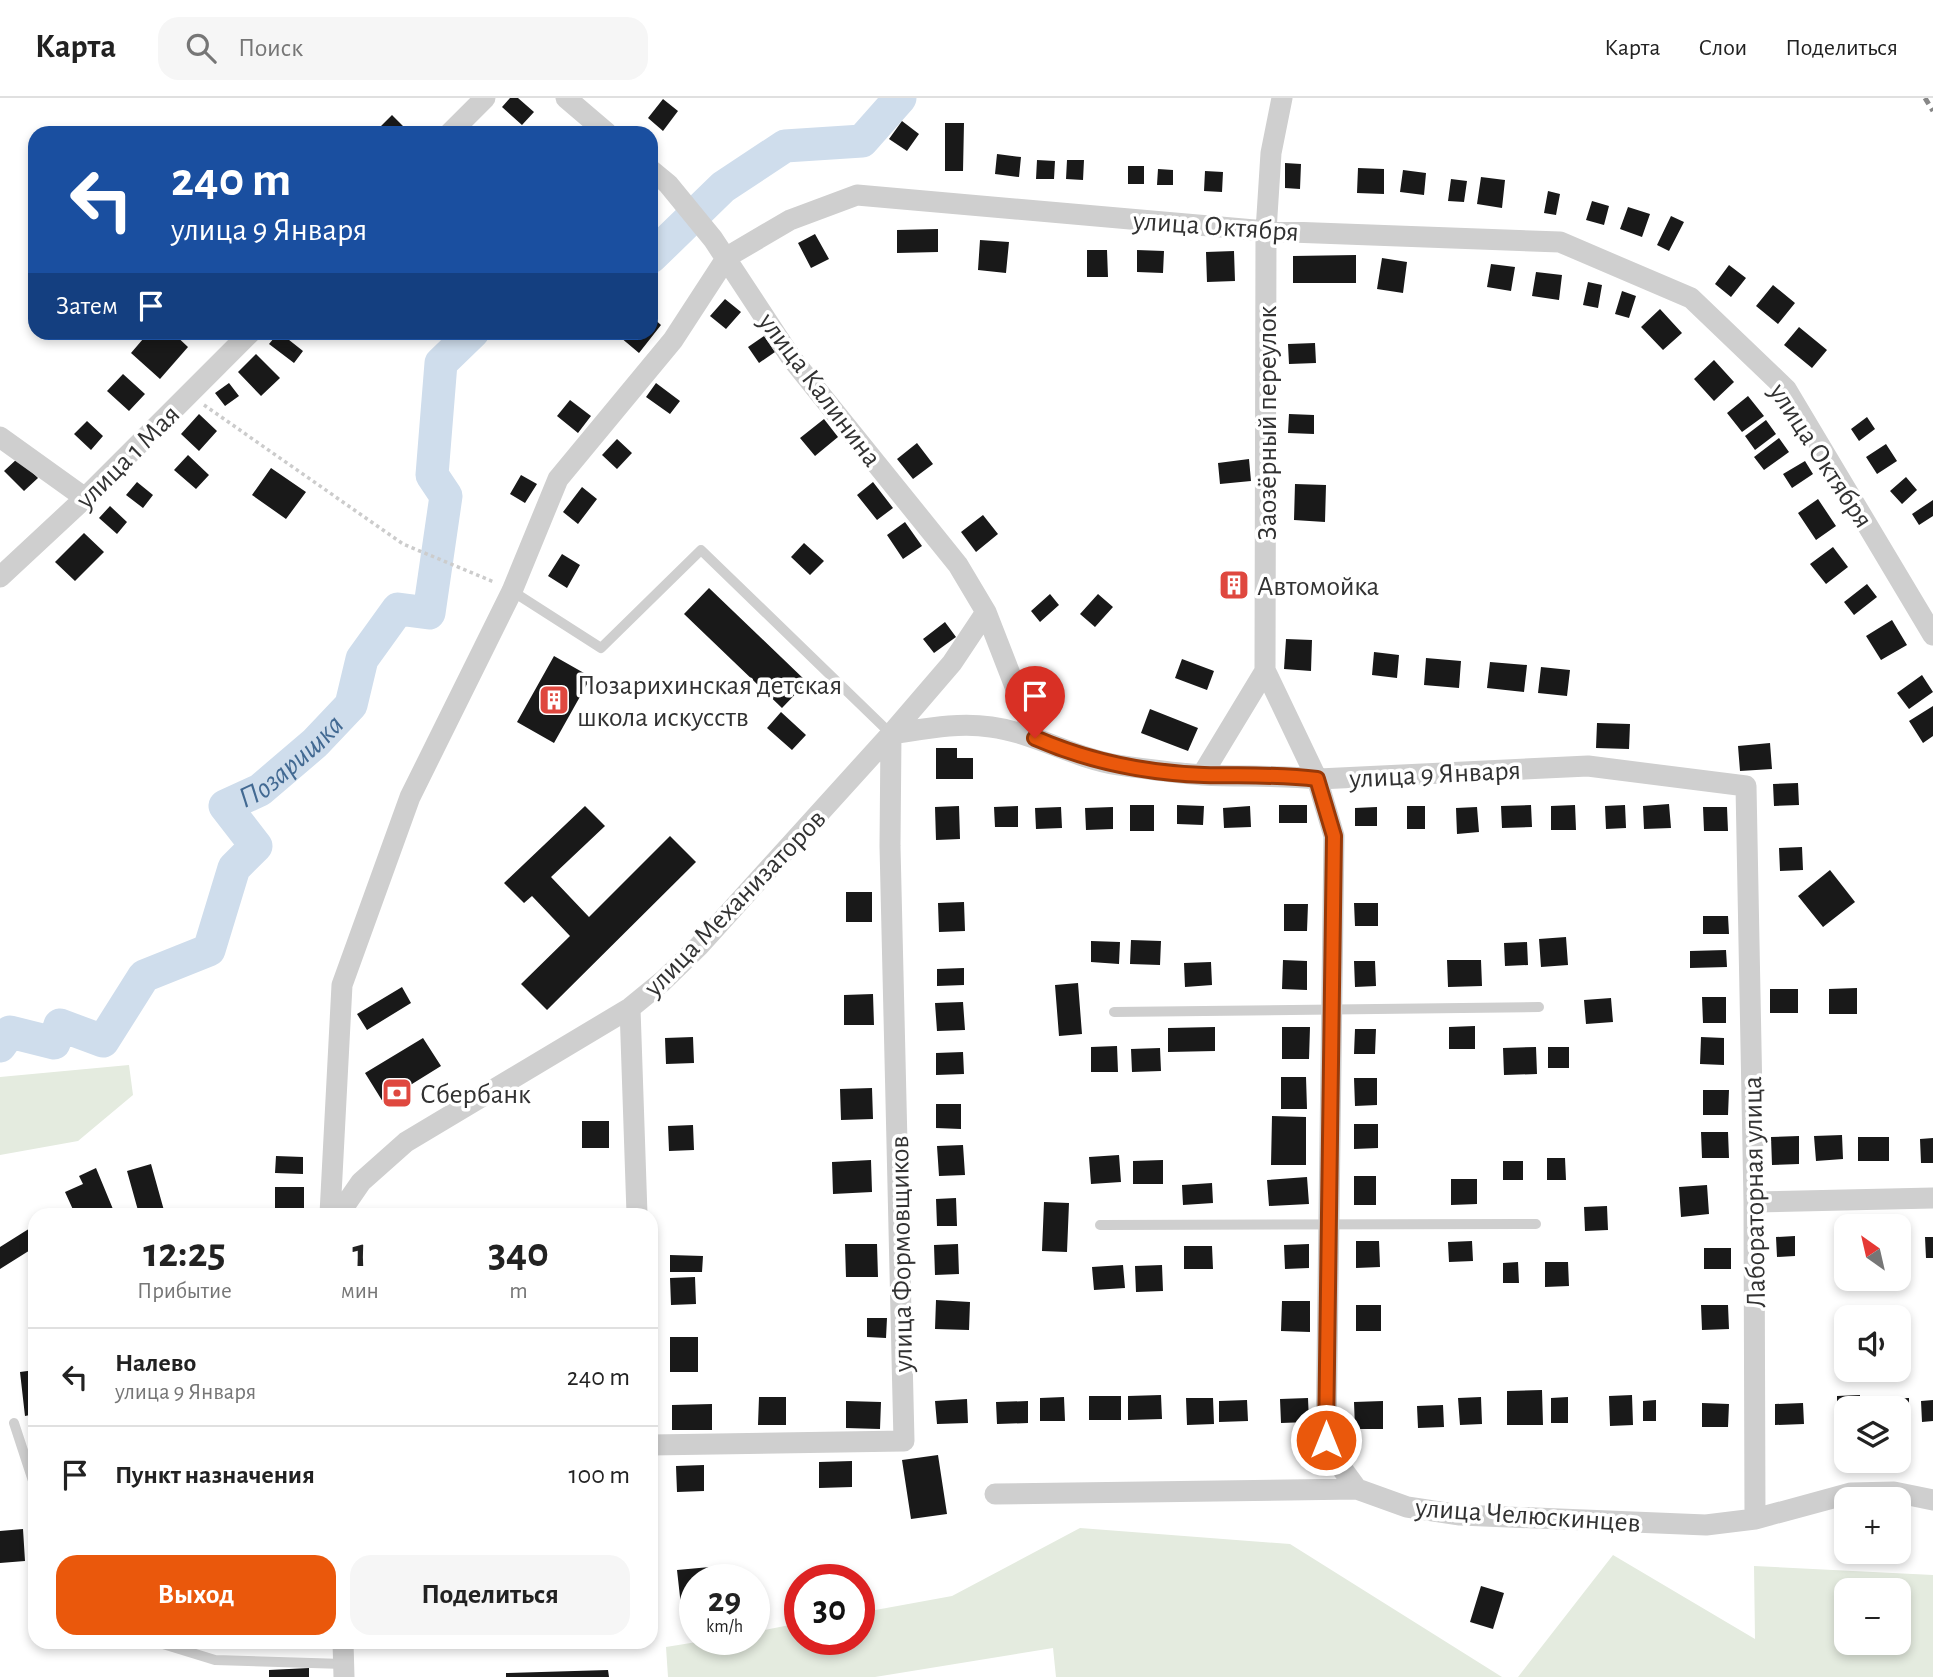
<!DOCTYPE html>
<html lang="ru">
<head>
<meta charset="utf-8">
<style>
  body { margin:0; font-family:"Alegreya Sans",sans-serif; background:#f6f6f6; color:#222; height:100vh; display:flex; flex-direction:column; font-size:26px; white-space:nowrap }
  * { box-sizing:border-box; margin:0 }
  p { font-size:23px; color:#767676 }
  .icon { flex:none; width:38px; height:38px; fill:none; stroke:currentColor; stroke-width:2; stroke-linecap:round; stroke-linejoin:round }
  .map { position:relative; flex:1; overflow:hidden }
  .panel { position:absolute; left:28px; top:1110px; width:630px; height:441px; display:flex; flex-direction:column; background:#fff; border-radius:21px; box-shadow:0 4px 10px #0003 }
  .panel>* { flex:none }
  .hud { position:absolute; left:28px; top:28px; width:630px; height:214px; border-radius:21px; box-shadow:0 4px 10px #0003; background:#1a4fa0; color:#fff; overflow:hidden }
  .needle { width:46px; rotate:326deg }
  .buttons { position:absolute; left:1834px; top:1116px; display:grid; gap:14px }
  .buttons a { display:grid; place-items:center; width:77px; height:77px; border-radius:14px; background:#fff; box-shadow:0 4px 10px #0003; font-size:35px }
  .speed { position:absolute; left:679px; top:1466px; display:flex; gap:14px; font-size:35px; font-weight:700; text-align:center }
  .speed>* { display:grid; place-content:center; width:91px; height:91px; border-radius:50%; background:#fff; box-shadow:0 4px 10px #0003; line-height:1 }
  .speed small { font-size:18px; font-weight:400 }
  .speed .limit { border:10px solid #d22; background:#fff; color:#111 }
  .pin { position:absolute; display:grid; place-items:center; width:60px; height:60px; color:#fff; margin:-72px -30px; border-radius:50% 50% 50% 0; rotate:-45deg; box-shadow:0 0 7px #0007 }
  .pin .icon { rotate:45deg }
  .me { position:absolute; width:77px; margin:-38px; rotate:0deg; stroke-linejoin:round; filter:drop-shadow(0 0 5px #0008) }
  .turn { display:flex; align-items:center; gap:24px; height:147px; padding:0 28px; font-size:32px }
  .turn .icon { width:91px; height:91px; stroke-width:2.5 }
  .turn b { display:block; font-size:49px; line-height:60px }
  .then { display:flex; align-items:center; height:66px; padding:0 28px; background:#0003; gap:14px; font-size:26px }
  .eta { display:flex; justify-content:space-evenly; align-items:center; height:119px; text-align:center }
  .eta b { font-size:42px; font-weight:700; line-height:49px }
  .button { display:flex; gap:14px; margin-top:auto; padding:14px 28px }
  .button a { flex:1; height:80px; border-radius:21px; background:#ea580c; color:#fff; font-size:28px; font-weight:700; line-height:80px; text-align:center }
  .button a+a { background:#f6f6f6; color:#222 }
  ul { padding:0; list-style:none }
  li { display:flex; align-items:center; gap:21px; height:98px; padding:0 28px; border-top:2px solid #e0e0e0 }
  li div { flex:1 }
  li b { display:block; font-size:26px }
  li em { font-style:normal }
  header { display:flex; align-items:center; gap:42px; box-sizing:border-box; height:98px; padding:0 35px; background:#fff; border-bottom:2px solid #e0e0e0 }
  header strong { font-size:33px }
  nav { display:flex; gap:38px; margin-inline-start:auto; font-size:24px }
  .search { width:490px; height:63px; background:#f6f6f6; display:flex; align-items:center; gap:18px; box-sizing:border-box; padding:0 24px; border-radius:21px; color:#767676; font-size:26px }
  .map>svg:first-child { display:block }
  .green { fill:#e4ebdf; fill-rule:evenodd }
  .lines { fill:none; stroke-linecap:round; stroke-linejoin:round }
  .river { stroke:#cfddec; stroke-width:33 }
  .building { fill:#191919 }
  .path { stroke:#ccc; stroke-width:3.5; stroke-dasharray:3.5 3.5; stroke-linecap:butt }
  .service { stroke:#cfcfcf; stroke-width:10 }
  .minor { stroke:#cfcfcf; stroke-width:21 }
  .rail { stroke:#878787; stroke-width:5; stroke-dasharray:7 5; stroke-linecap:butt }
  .route-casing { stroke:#983908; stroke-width:18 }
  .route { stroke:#ea580c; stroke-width:12 }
  .labels { text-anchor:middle; stroke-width:7; stroke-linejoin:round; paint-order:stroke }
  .street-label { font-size:28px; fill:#323232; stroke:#fff }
  .poi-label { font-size:28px; fill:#323232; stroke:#fff; text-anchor:start }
  .water-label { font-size:30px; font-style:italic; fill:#426992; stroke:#fff }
</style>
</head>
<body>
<header>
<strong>Карта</strong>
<div class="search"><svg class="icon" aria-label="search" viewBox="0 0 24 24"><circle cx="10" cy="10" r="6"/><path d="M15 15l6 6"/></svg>Поиск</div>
<nav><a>Карта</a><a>Слои</a><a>Поделиться</a></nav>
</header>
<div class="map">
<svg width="1933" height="1579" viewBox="0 0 1933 1579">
  <rect width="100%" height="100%" fill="#fff"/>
  <path class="green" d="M129,967l4,30 -55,46 -78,14v-78z
    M1080,1430l210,16 212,133h-446l-3,-29 -178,29h-207l-2,-30 43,-7h45v-8l46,-9v17h59v-27l93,-17z
    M1613,1457l142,84 -1,-73 179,9v102h-415zM1846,1493h53v52h-53z"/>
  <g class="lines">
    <g class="river">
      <path d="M651,159l72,-70 62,-41 77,-5 38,-43"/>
      <path id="s1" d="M0,948l10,-14 44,11 6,-18 43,16 41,-65 65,-26 25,-82 22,-22 -31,-40 35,-16 55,-47 36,-38 11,-46 36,-50 31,4 17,-117 -14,-21 9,-112 32,-31"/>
    </g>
  </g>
  <path class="building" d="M510,0h8l16,14 -12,13 -20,-18z
    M663,1l15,12 -15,20 -15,-13z
    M392,17l13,13 -5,5h-15l-6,-5z
    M902,23l17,13 -12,17 -18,-12z
    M945,25h19l-1,48h-18z
    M997,56l24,3 -2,20 -24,-3z
    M1037,62l18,1 -1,18h-18z
    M1067,62h17l-1,20 -17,-1z
    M1285,65l16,1 -1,25 -15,-1z
    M1128,68h16v18h-16z
    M1358,70l26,1v25l-27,-1z
    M1158,71l15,1v15h-16z
    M1403,72l23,3 -2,22 -24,-3z
    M1205,73l18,1 -1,20 -18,-1z
    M1481,79l24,3 -3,28 -25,-4z
    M1451,81l16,2 -3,21 -16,-1z
    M1548,93l12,3 -4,21 -12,-2z
    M1592,103l17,5 -5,19 -18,-5z
    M1628,109l22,7 -8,23 -22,-8z
    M1671,118l13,6 -15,29 -12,-6z
    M938,131v23l-41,1v-23z
    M815,136l14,25 -18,9 -13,-25z
    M980,142l29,2 -3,31 -28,-3z
    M1087,152h20l1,27h-21z
    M1137,152l27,1 -1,22 -26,-1z
    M1234,153l1,30 -28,1 -1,-30z
    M1356,157v28h-63v-27z
    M1382,160l25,4 -4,31 -26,-4z
    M1491,166l24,3 -4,24 -24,-4z
    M1729,167l17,13 -15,19 -16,-13z
    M1536,174l26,3 -3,25 -27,-4z
    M1588,184l14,3 -4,23 -15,-3z
    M1773,187l22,18 -17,21 -22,-18z
    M1622,193l14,5 -7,22 -14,-4z
    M725,201l16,13 -15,17 -16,-13z
    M1660,211l22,24 -19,17 -22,-23z
    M651,218l10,9 -22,28 -25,-21h37z
    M1799,229l28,23 -15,18 -28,-23z
    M149,234h23l16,15 -28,32 -29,-26z
    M279,234l24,19 -9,12 -25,-19z
    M764,238l11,16 -16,11 -11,-16z
    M1315,245l1,20 -27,1 -1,-20z
    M256,256l24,24 -19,18 -23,-24z
    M1714,262l20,22 -20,19 -20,-22z
    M123,276l22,20 -16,17 -22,-20z
    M229,285l10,13 -14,10 -10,-13z
    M656,285l24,18 -10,13 -24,-17z
    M1748,298l16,20 -22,16 -15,-19z
    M570,302l21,16 -13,17 -21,-17z
    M199,316l18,17 -18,20 -18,-17z
    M1289,316l25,1v19l-26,-1z
    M1867,319l8,12 -16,12 -8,-12z
    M824,321l14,18 -23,19 -15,-18z
    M1766,322l10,14 -21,16 -10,-14z
    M87,323l16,15 -12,14 -17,-16z
    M1779,340l10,14 -25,18 -10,-13z
    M617,341l15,14 -15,16 -15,-14z
    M917,345l16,21 -20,15 -16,-20z
    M1886,346l11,17 -20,13 -11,-17z
    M188,357l21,20 -13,14 -22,-19z
    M18,360l20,20 -14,13 -20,-20z
    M1249,361l2,22 -31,3 -2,-21z
    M1805,363l8,13 -21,14 -9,-14z
    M271,370l35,24 -20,27 -34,-24z
    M521,377l16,9 -12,19 -15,-9z
    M1906,379l11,13 -15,14 -12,-13z
    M137,384l16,13 -10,13 -17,-13z
    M873,384l20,26 -16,12 -20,-25z
    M1295,386l31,1 -1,37 -31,-2z
    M582,389l15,12 -19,25 -15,-12z
    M1818,401l18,27 -20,14 -18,-27z
    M1933,402v16l-14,9 -7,-11z
    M110,408l17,16 -10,12 -18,-16z
    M983,417l15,19 -22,18 -15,-20z
    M905,424l17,24 -19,13 -16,-24z
    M84,435l20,19 -29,29 -20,-19z
    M804,445l20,18 -14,14 -19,-18z
    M1833,449l15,20 -22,17 -16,-20z
    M562,456l18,11 -13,23 -19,-12z
    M1228,473l21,10 -10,19 -20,-10z
    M1867,486l10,13 -23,18 -10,-13z
    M709,490l98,94 -25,26 -98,-94z
    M1050,496l9,11 -19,17 -9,-11z
    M1098,496l15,13 -18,20 -15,-13z
    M1892,522l15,25 -26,15 -15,-24z
    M945,524l11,15 -22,16 -11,-14z
    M1286,541l26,1 -1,31 -27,-2z
    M1374,554l25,3 -2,23 -25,-3z
    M554,558l37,21 -37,66 -37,-21z
    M1426,560l35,3 -2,27 -35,-3z
    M1182,561l32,12 -7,19 -32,-12z
    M1490,564l37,3 -3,27 -37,-4z
    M1541,569l29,3 -3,26 -29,-3z
    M1922,577l11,17 -24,17 -12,-16z
    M1933,608v30l-10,7 -14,-22z
    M1150,611l48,19 -10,23 -47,-18z
    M781,614l25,23 -14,15 -25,-22z
    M1597,625l33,1 -1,25 -33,-1z
    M1770,645l2,26 -32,2 -2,-25z
    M936,650h21v10h16v21h-37z
    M1798,685l1,22 -25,1 -1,-22z
    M1669,706l2,24 -27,1 -1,-23z
    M1130,707h24v26h-24z
    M1177,707l27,1 -1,19 -26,-1z
    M1279,707h28v18h-28z
    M1531,707l1,22 -30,1 -1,-22z
    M1575,707l1,25h-25v-24z
    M1625,707l1,23 -20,1 -1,-23z
    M585,708l20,20 -54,51 38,40 81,-81 26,26 -149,148 -26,-26 49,-48 -38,-40 -8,7 -20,-20z
    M959,708l1,33 -24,1 -1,-33z
    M1018,708v21h-23l-1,-20z
    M1250,708l1,21 -27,1 -1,-20z
    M1407,708h18v23h-18z
    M1061,709l1,21 -26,1 -1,-21z
    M1113,709v22l-27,1 -1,-22z
    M1377,709v19h-22v-18z
    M1477,709l2,25 -22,2 -1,-26z
    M1703,709h24l1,24h-24z
    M1802,749l1,23 -23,1 -1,-23z
    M1830,772l25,32 -32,25 -25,-31z
    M846,794h26v30h-26z
    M964,804l1,29 -26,1 -1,-29z
    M1354,805h24v23h-23z
    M1284,806h24l-1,27h-23z
    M1703,818h25l1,18h-26z
    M1566,839l2,28 -27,2 -2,-28z
    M1131,842l30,1 -1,24 -30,-1z
    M1091,843l29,1 -1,22 -28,-2z
    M1527,844l1,23 -23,1 -1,-23z
    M1726,852l1,17 -37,1v-17z
    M1283,862l24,1v29l-25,-1z
    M1447,862h34l1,26 -34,1z
    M1354,863h21l1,25 -21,1z
    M1211,864l1,23 -27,2 -1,-24z
    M964,870v17l-27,1v-17z
    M1078,885l4,51 -23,2 -4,-51z
    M402,889l9,16 -44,27 -10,-16z
    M1857,890v26h-28v-25z
    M1770,891h28v24h-28z
    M873,896l1,31h-30v-30z
    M1702,899h24v26h-23z
    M1611,900l2,24 -27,2 -2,-24z
    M963,904l2,28 -28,1 -2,-28z
    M1475,928v23h-26v-22z
    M1215,929v24l-47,1v-24z
    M1282,929h28l-1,32h-27z
    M1355,931h21l-1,25h-21z
    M693,939l1,26 -28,1 -1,-26z
    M1701,939l23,1v27l-24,-1z
    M423,940l18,28 -58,36 -18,-29z
    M1117,948l1,26h-27v-25z
    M1536,949l1,27 -33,1 -1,-27z
    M1548,949h21v21h-21z
    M1160,950l1,23 -29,1 -1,-23z
    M963,954l1,22 -28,1v-22z
    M1281,979h25l1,32h-26z
    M1354,980h23v27l-22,1z
    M872,990l1,31 -32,1 -1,-31z
    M1703,992h26l-1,25h-25z
    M936,1006h25v25l-25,-1z
    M1272,1018l34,1v48h-35z
    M582,1023h27v27h-27z
    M1354,1026h24v24l-24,1z
    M693,1027l1,25 -25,1 -1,-25z
    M1701,1034h27l1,26h-27z
    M1842,1037l1,24 -27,2 -2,-25z
    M1799,1038v28l-27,1 -1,-28z
    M1858,1039h31v24h-31z
    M1933,1040v25h-12l-1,-24z
    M963,1047l2,30 -26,1 -2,-30z
    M1119,1057l2,27 -30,2 -2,-27z
    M276,1058l27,1v17l-28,-1z
    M1547,1060h18l1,22h-19z
    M871,1062l1,32 -39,2 -1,-32z
    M1163,1062v24h-30v-23z
    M1503,1063h20v19h-20z
    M151,1066l14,50h-26l-12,-43z
    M96,1070l19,46h-40l-10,-22 18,-8 -4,-8z
    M1354,1078h22v29h-22z
    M1307,1079l2,27 -40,2 -2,-26z
    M1451,1081h26v25l-26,1z
    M1212,1085l1,20 -30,2 -1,-20z
    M1707,1087l2,29 -28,3 -2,-30z
    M275,1089h29v22h-29z
    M956,1100l1,28h-20l-1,-27z
    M1044,1104l25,1 -2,49 -25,-1z
    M1607,1108l1,24 -23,1 -1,-24z
    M35,1127v22l-35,22v-22z
    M1795,1138v20l-18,1 -1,-20z
    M1846,1139v21h-10l-1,-20z
    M1925,1139h8v21h-7z
    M1356,1143h23l1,26 -24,1z
    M1472,1143l1,20 -24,1 -1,-20z
    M845,1146h32l1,33h-32z
    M958,1146l1,30 -24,1 -1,-30z
    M1309,1146v24l-24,1 -1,-24z
    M1184,1148h28l1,23h-29z
    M1704,1150h27v21h-27z
    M670,1157l33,1 -1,16h-32z
    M1518,1164l1,21h-16v-20z
    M1545,1164h23l1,24 -24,1z
    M1123,1167l2,23 -31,2 -2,-23z
    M1162,1167l1,26 -27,1 -1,-26z
    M695,1179l1,27 -25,1 -1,-27z
    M936,1202l34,2 -1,28 -34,-1z
    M1282,1203h28v31l-29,-1z
    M1356,1207h25v26h-25z
    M1701,1207h27l1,24 -27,1z
    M867,1220h20l-1,20 -19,-1z
    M670,1239h28v35h-28z
    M35,1272v44l-10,2 -5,-44z
    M1542,1292l1,35h-36v-34z
    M1161,1297l1,24 -34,1v-24z
    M1632,1297l1,30 -23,1 -1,-30z
    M1860,1297v14h-14v15h-9v-28z
    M1089,1298h32v24h-32z
    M759,1299h27v28h-28z
    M1064,1299l1,24h-25v-23z
    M1481,1299l1,27 -22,1 -2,-27z
    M1568,1299v26h-17v-25z
    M1186,1300h27l1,26 -27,1z
    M1308,1300l1,24 -28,1 -1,-24z
    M1909,1300v26h-10v-15h-22v-10z
    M967,1301l1,24 -31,1 -2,-23z
    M1247,1302l1,21 -29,1v-21z
    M1656,1302v21h-13v-20z
    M1933,1302v21l-11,1 -1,-21z
    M846,1303l35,1 -1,27 -34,-1z
    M1028,1303v22l-31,1 -1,-22z
    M1383,1303v28h-28l-1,-27z
    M1702,1305l27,1 -1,23h-26z
    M1803,1305l1,21 -29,1v-21z
    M712,1306v26h-40v-25z
    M1443,1307l1,22 -26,1 -1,-22z
    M938,1357l9,59 -36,5 -9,-59z
    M852,1363v26l-33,1v-26z
    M704,1367v26l-27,1 -1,-26z
    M23,1431l2,32 -25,2v-32z
    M710,1469l1,13h-16v24l-14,2 -4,-36z
    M1481,1488l23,7 -11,36 -23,-7z
    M309,1570v9h-40v-7z
    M608,1572l1,7h-103v-4z"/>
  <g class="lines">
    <path class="path" d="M204,307l199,139 91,38"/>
    <path class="service" d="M512,493l89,57 100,-98 190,184
      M1114,914l425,-5
      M1100,1127l436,-1
      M14,1325l21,64
      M163,1544v2l52,16 129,4"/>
    <path class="minor" d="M566,0l41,35
      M1282,0l-11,55 -5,78 -1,439 52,109 17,57 -8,604 12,23 19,26
      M450,35l35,-35
      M651,72l17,14 45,55 79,120 166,206 28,47 49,126
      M0,339l85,61
      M0,479l85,-79 166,-166
      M891,636c34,-5 66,-12 100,-7 44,6 83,31 127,38 28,4 57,8 85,10 39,2 76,0 116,4l269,-13 158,20 8,416 1,317
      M1202,677l63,-104
      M630,910l7,206
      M1754,1104l179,-4
      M330,1116l12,-229 68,-188 102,-206 46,-112 115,-139 54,-83 63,-37 67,-25 409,36 294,11 131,56 95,91 147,246
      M339,1116l22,-32 45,-40 224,-134 33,-27 36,-35 192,-212 61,-71 34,-51
      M651,1347l253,-4 -14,-595 1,-112
      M995,1396l362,-5 50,18 53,8 246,10 49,-6 96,-26 43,-1 39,8
      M343,1544l1,35"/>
    <path class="rail" d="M1925,0l8,13"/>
  </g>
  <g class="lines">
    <g class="route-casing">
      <path id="route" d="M1035,640c53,23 111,35 169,37 38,1 75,-1 113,4l17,57 -8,604"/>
    </g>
    <use href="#route" class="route"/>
  </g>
  <defs>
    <g id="building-square" transform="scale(1.575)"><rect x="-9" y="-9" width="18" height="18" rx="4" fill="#df483f" stroke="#fff"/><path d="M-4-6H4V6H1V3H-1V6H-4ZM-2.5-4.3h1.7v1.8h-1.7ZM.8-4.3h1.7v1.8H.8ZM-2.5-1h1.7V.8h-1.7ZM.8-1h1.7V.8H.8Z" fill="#fff"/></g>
    <g id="bank-square" transform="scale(1.575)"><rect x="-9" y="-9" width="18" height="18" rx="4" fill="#df483f" stroke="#fff"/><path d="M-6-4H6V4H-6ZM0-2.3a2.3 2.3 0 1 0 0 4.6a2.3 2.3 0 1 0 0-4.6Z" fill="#fff"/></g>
  </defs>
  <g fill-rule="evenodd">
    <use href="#building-square" x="1234" y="487"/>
    <use href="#building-square" x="554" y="602"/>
    <use href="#bank-square" x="397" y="995"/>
  </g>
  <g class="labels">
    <g class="street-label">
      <text transform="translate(1216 127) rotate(4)" y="10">улица Октября</text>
      <text transform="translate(821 291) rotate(53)" y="10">улица Калинина</text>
      <text transform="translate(1266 325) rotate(-90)" y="10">Заозёрный переулок</text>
      <text transform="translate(1822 357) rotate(57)" y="10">улица Октября</text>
      <text transform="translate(127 358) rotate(-45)" y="10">улица 1 Мая</text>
      <text transform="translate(1435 675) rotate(-3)" y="10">улица 9 Января</text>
      <text transform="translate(734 804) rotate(-46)" y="10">улица Механизаторов</text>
      <text transform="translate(1753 1094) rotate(-91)" y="10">Лабораторная улица</text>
      <text transform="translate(900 1156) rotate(-91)" y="10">улица Формовщиков</text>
      <text transform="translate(1528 1416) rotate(4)" y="10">улица Челюскинцев</text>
    </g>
    <g class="poi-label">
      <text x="1257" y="497">Автомойка</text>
      <text x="577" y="596">Позарихинская детская<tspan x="577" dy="32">школа искусств</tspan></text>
      <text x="420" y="1005">Сбербанк</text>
    </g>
    <g class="water-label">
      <text dy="10" stroke="none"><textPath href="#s1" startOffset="522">Позаришка</textPath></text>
    </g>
  </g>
</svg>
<div class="buttons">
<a><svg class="needle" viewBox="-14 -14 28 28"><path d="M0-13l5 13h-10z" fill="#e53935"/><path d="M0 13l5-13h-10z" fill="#767676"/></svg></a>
<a><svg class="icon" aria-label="sound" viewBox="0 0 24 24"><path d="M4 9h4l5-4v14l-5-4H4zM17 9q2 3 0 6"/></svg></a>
<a><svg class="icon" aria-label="layers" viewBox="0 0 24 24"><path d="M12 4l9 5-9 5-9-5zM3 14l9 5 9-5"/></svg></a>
<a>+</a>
<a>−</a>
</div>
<div class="speed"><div>29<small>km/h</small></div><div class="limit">30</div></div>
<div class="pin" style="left:1035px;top:640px;background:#d93025"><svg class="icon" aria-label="arrive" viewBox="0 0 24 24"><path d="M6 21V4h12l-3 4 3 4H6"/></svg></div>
<svg class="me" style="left:1326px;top:1342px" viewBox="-20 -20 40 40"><circle r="17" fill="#ea580c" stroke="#fff" stroke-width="3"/><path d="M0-11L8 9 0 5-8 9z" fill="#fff"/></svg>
<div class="hud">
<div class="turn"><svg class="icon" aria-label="left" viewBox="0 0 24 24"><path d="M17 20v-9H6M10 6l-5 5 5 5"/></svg><div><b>240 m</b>улица 9 Января</div></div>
<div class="then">Затем<svg class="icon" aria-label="arrive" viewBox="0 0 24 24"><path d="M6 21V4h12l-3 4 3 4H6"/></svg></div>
</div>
<section class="panel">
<div class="eta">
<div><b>12:25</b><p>Прибытие</p></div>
<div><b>1</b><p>мин</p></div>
<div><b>340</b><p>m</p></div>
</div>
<ul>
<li><svg class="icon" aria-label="left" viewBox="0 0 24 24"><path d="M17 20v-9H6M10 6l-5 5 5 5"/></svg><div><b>Налево</b><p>улица 9 Января</p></div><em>240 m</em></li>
<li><svg class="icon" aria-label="arrive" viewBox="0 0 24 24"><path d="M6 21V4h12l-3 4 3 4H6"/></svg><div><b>Пункт назначения</b></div><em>100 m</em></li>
</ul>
<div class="button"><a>Выход</a><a>Поделиться</a></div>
</section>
</div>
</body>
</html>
